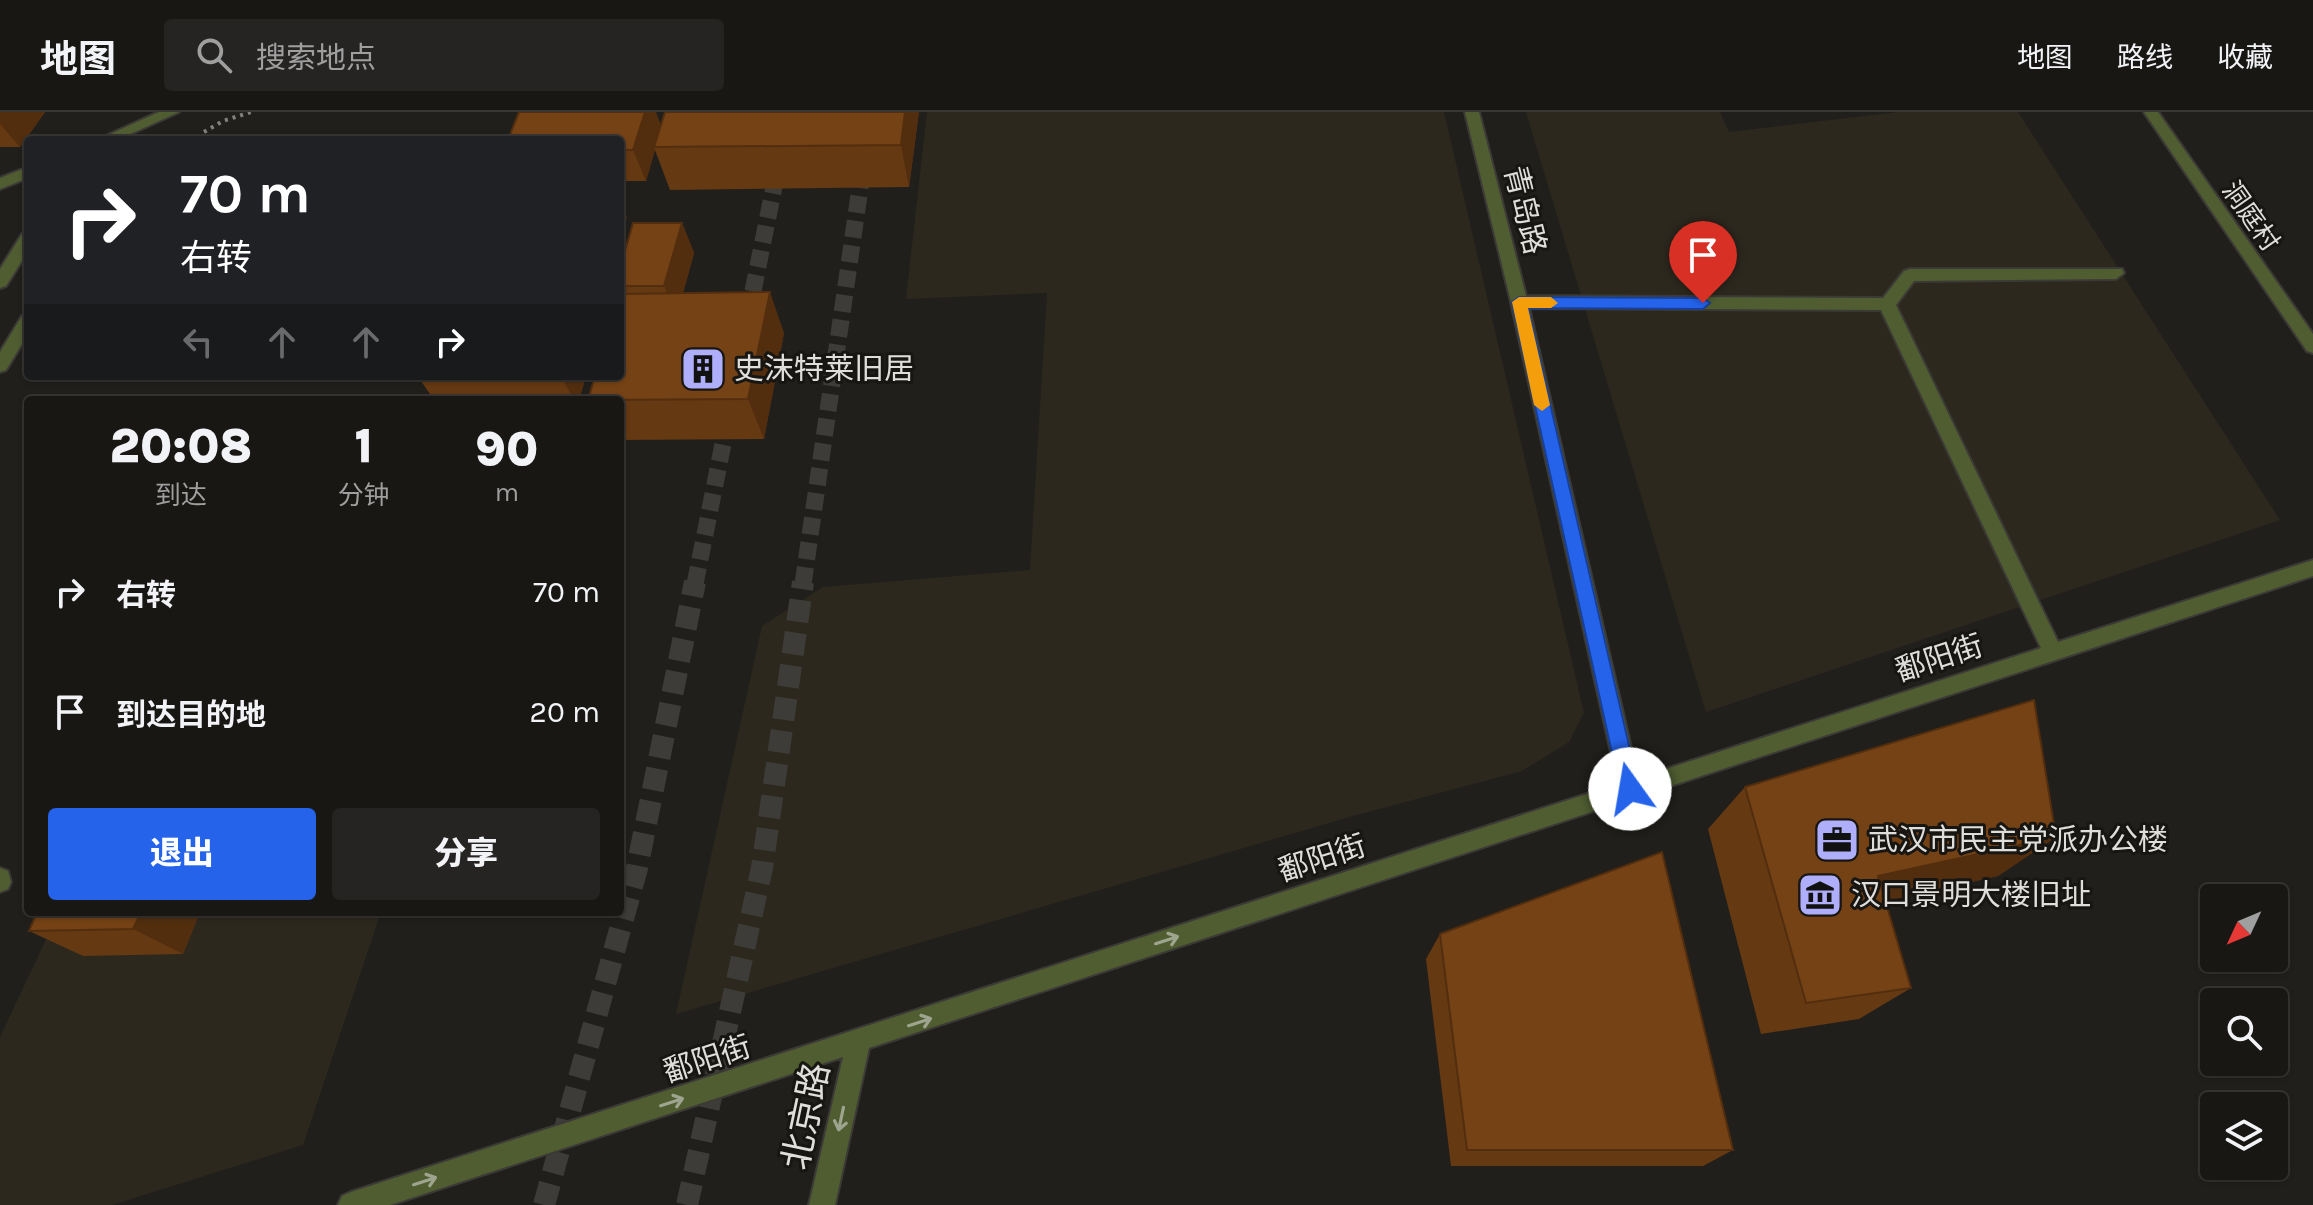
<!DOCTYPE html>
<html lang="zh">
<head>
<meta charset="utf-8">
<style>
  body { margin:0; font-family:Karla,"Noto Sans SC",sans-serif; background:#262422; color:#f1f3f6; height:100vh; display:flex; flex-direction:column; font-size:30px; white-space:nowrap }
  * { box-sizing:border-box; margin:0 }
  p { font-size:26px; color:#9f9fa0 }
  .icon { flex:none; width:44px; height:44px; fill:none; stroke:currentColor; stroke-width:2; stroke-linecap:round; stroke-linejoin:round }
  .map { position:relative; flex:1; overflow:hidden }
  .details { position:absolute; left:24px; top:284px; width:600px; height:520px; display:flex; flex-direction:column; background:#191714; border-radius:8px; box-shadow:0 2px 6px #0004,0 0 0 2px #373634 }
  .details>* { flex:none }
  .hud { position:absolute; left:24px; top:24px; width:600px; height:244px; border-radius:8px; box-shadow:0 2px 6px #0004,0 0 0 2px #373634; background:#202124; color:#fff; overflow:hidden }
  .needle { width:52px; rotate:226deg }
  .tools { position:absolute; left:2200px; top:772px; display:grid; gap:16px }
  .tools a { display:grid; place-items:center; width:88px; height:88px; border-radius:8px; background:#191714; box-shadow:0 2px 6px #0004,0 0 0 2px #373634; font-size:40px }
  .pin { position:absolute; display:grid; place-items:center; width:68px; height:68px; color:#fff; margin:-82px -34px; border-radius:50% 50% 50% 0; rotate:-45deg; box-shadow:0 0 8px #0007 }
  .pin .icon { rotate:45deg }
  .me { position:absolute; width:88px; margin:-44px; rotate:347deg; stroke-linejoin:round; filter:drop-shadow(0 0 6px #0008) }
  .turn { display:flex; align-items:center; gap:28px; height:168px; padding:0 24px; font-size:36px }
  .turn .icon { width:104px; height:104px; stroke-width:2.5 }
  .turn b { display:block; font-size:56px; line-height:68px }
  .lanes { display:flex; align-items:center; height:76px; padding:0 24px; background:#0003; justify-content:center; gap:40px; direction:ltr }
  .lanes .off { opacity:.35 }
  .eta { display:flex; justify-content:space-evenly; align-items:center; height:136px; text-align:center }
  .eta b { font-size:48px; font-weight:800; line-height:56px }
  .cta { display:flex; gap:16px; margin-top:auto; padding:16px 24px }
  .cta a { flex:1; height:92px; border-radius:8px; background:#2563eb; color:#fff; font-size:32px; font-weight:800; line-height:92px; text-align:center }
  .cta a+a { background:#262422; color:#f1f3f6 }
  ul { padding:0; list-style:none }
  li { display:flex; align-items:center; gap:24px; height:120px; padding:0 24px }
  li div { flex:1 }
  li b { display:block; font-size:30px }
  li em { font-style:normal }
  header { display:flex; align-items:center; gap:48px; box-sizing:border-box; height:112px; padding:0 40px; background:#191714; border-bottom:2px solid #373634 }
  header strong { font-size:38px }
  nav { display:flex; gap:44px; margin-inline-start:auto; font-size:28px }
  .search { width:560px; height:72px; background:#262422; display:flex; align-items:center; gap:20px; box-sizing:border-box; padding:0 28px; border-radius:8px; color:#9f9fa0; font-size:30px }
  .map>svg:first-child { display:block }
  .built { fill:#2c281e }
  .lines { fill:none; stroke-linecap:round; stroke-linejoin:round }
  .major-tunnel-far1 { stroke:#3e3c38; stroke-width:17; stroke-dasharray:17 8; stroke-linecap:butt }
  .major-tunnel { stroke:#3e3c38; stroke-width:22; stroke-dasharray:22 11; stroke-linecap:butt }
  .minor-casing { stroke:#3c3a36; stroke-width:4 }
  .path { stroke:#83817e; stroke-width:4; stroke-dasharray:3 5; stroke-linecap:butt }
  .minor { fill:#4f5d31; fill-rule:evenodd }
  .wall { fill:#653912 }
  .shaded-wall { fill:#522e0f }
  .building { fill:#754215; stroke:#522e0f; stroke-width:2 }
  .oneway { stroke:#9ea48e }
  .route { fill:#2563eb; stroke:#184099; stroke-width:2 }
  .slow { fill:#f59e0b }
  .labels { text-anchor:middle; stroke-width:6; stroke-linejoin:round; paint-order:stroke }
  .far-street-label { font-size:26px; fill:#dfdedb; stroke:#181612 }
  .street-label { font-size:30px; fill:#dfdedb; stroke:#181612 }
  .poi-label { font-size:30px; fill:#dfdedb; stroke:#181612; text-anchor:start }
  .near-street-label { font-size:36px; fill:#dfdedb; stroke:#181612 }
</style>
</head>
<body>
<header>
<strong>地图</strong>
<div class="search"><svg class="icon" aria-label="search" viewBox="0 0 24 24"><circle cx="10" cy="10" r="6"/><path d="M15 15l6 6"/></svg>搜索地点</div>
<nav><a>地图</a><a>路线</a><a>收藏</a></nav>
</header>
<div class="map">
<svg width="2313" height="1093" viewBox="0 0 2313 1093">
  <rect width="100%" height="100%" fill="#211f1b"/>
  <path class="built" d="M927,0h517l140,601 -15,29 -47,29 -169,45 -677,198 86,-388 61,-39 207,-17 17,-277 -141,6z
    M1526,0h194l9,20 169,-20h120l262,408 -574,192z
    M59,800h322l-78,233 -191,60h-112v-168z"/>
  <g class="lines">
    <path class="major-tunnel-far1" d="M748,204l41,-204
      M695,472l34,-170
      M803,472l68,-472"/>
    <path class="major-tunnel" d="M544,1093l93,-337 58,-286
      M687,1093l75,-337 41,-286"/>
    <g class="minor-casing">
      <path id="minor" d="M159,0h20l-62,28h-20z
        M1465,0h14l47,184 357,2 21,-27 6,-2h212l2,4 -8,6 -202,2 -18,24 162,337 255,-82v16l-1444,472 -34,157h-26l34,-148 -453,148h-52l4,-9 9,-4 1267,-408 -107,-482zM1529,196l352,2 160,338 -403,130z
        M2144,0h14l155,222v19l-6,-2z
        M28,55v11l-28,11v-11z
        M28,121v18l-22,35 -6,2v-19l22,-35z
        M28,202v20l-22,36 -6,2v-20l22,-36z
        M0,756l8,3 3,11 -3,7 -8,3z"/>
    </g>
    <path class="path" d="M204,20l19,-11 28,-9"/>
    <use href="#minor" class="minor"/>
  </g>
  <path class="wall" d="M0,0h45l-25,35h-20z
    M665,0h254l-10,75 -239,3 -15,-40 -9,31h-26v-41l41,-15z
    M682,111l12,30 -11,40 101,40 -20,106 -144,1v-154z
    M420,264h166l-7,24h-145l-15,-22z
    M1745,675l311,50 -58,39 -112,25 25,87 -52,31 -98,15 -53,-205z
    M37,800h163l-17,42 -100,2 -54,-25z
    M1440,822l293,216 -30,16h-252l-25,-207z"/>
  <path class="shaded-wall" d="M0,0h45l-25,35 -20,-23z
    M645,0h11l6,16 -8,19 1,3 -9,31 -13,-31z
    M905,0h14l-10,75 -8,-42z
    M620,89l7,16 -7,22z
    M682,111l12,30 -17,63 -13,-30z
    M770,180l14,41 -20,106 -16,-40z
    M561,264h25l-7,24h-5z
    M2056,725l-58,39 -167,37 47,-37z
    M141,800h59l-17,42 -50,-25z"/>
  <path class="building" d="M519,0h126l-12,38h-13v-10h-112z
    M665,0h240l-4,33 -247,2z
    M633,111h49l-18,63h-44v-18z
    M770,180l-22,107 -160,1 7,-24h25v-82z
    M420,264h141l-142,2z
    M2034,588l22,137 -178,39 33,112 -105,15 -61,-216z
    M1662,740l71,298h-266l-27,-216z
    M37,800h104l-8,17 -104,2z"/>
  <defs><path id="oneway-shaft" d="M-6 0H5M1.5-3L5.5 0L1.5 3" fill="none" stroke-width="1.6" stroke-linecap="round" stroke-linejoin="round" transform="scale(2)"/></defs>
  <g class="oneway">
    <use href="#oneway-shaft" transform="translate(1167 828) rotate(-18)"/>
    <use href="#oneway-shaft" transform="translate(920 910) rotate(-18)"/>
    <use href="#oneway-shaft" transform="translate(672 990) rotate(-18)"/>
    <use href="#oneway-shaft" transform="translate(841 1007) rotate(102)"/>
    <use href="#oneway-shaft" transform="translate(425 1069) rotate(-18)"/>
  </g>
  <path class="route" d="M1519,185l184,1 7,5 -7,6 -175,-1 111,481 -3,6 -6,3 -7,-3 -3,-6 -108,-487z"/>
  <path class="slow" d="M1519,185h32l7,6 -7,5h-23l22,97 -8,6 -8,-6 -22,-103z"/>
  <defs>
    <g id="building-square" transform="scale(2.3)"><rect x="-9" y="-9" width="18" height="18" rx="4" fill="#afaefa" stroke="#181612"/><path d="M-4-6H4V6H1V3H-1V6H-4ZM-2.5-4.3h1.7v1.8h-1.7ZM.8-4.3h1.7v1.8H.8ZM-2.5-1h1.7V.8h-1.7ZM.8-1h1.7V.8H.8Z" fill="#111"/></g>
    <g id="office-square" transform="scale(2.3)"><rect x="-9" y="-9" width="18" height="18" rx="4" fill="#afaefa" stroke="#181612"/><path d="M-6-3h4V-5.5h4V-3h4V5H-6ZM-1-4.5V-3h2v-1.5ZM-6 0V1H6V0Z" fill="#111"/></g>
    <g id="museum-square" transform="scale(2.3)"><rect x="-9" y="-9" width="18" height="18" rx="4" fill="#afaefa" stroke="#181612"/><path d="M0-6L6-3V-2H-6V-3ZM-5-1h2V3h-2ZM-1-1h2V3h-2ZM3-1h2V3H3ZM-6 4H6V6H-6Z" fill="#111"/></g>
  </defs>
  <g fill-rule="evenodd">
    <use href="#building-square" x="703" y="257"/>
    <use href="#office-square" x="1837" y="728"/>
    <use href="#museum-square" x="1820" y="783"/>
  </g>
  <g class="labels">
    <g class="far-street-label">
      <text transform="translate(2251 104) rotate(55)" y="9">洞庭村</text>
    </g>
    <g class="street-label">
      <text transform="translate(1525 98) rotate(76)" y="10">青岛路</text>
      <text transform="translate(1939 546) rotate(-18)" y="10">鄱阳街</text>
      <text transform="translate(1322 746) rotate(-18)" y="10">鄱阳街</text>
      <text transform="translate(707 947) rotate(-18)" y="10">鄱阳街</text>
    </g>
    <g class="poi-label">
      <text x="734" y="267">史沫特莱旧居</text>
      <text x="1868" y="738">武汉市民主党派办公楼</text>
      <text x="1851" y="793">汉口景明大楼旧址</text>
    </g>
    <g class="near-street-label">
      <text transform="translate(805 1004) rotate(-78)" y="13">北京路</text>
    </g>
  </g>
</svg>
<div class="tools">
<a><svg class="needle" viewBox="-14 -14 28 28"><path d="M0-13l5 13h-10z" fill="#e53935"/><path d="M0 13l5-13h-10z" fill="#9f9fa0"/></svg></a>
<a><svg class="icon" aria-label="search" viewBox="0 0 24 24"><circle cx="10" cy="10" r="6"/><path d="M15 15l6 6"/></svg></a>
<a><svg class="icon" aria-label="layers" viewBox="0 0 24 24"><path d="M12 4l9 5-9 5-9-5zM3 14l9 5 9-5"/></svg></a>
</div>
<div class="pin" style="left:1703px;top:191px;background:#d93025"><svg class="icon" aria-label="arrive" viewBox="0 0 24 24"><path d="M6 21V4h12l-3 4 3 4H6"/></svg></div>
<svg class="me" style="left:1630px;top:677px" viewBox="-20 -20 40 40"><circle r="19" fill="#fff"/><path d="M0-13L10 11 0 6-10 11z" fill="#2563eb"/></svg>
<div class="hud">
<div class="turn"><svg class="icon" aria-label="right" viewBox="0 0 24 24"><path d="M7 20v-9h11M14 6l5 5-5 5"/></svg><div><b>70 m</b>右转</div></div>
<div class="lanes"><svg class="icon off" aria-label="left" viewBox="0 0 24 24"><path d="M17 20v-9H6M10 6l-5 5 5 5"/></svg><svg class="icon off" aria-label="ahead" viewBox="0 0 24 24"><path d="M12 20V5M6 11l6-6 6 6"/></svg><svg class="icon off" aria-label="ahead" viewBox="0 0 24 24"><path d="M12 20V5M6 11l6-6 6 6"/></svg><svg class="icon" aria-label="right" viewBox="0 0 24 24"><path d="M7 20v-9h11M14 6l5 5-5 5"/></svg></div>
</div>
<section class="details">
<div class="eta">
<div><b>20:08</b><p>到达</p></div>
<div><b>1</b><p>分钟</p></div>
<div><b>90</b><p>m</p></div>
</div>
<ul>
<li><svg class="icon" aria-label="right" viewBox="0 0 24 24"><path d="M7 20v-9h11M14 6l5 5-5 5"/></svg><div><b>右转</b></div><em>70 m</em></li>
<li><svg class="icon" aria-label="arrive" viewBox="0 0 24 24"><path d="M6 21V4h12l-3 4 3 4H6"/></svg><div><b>到达目的地</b></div><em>20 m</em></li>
</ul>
<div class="cta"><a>退出</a><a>分享</a></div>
</section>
</div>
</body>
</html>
